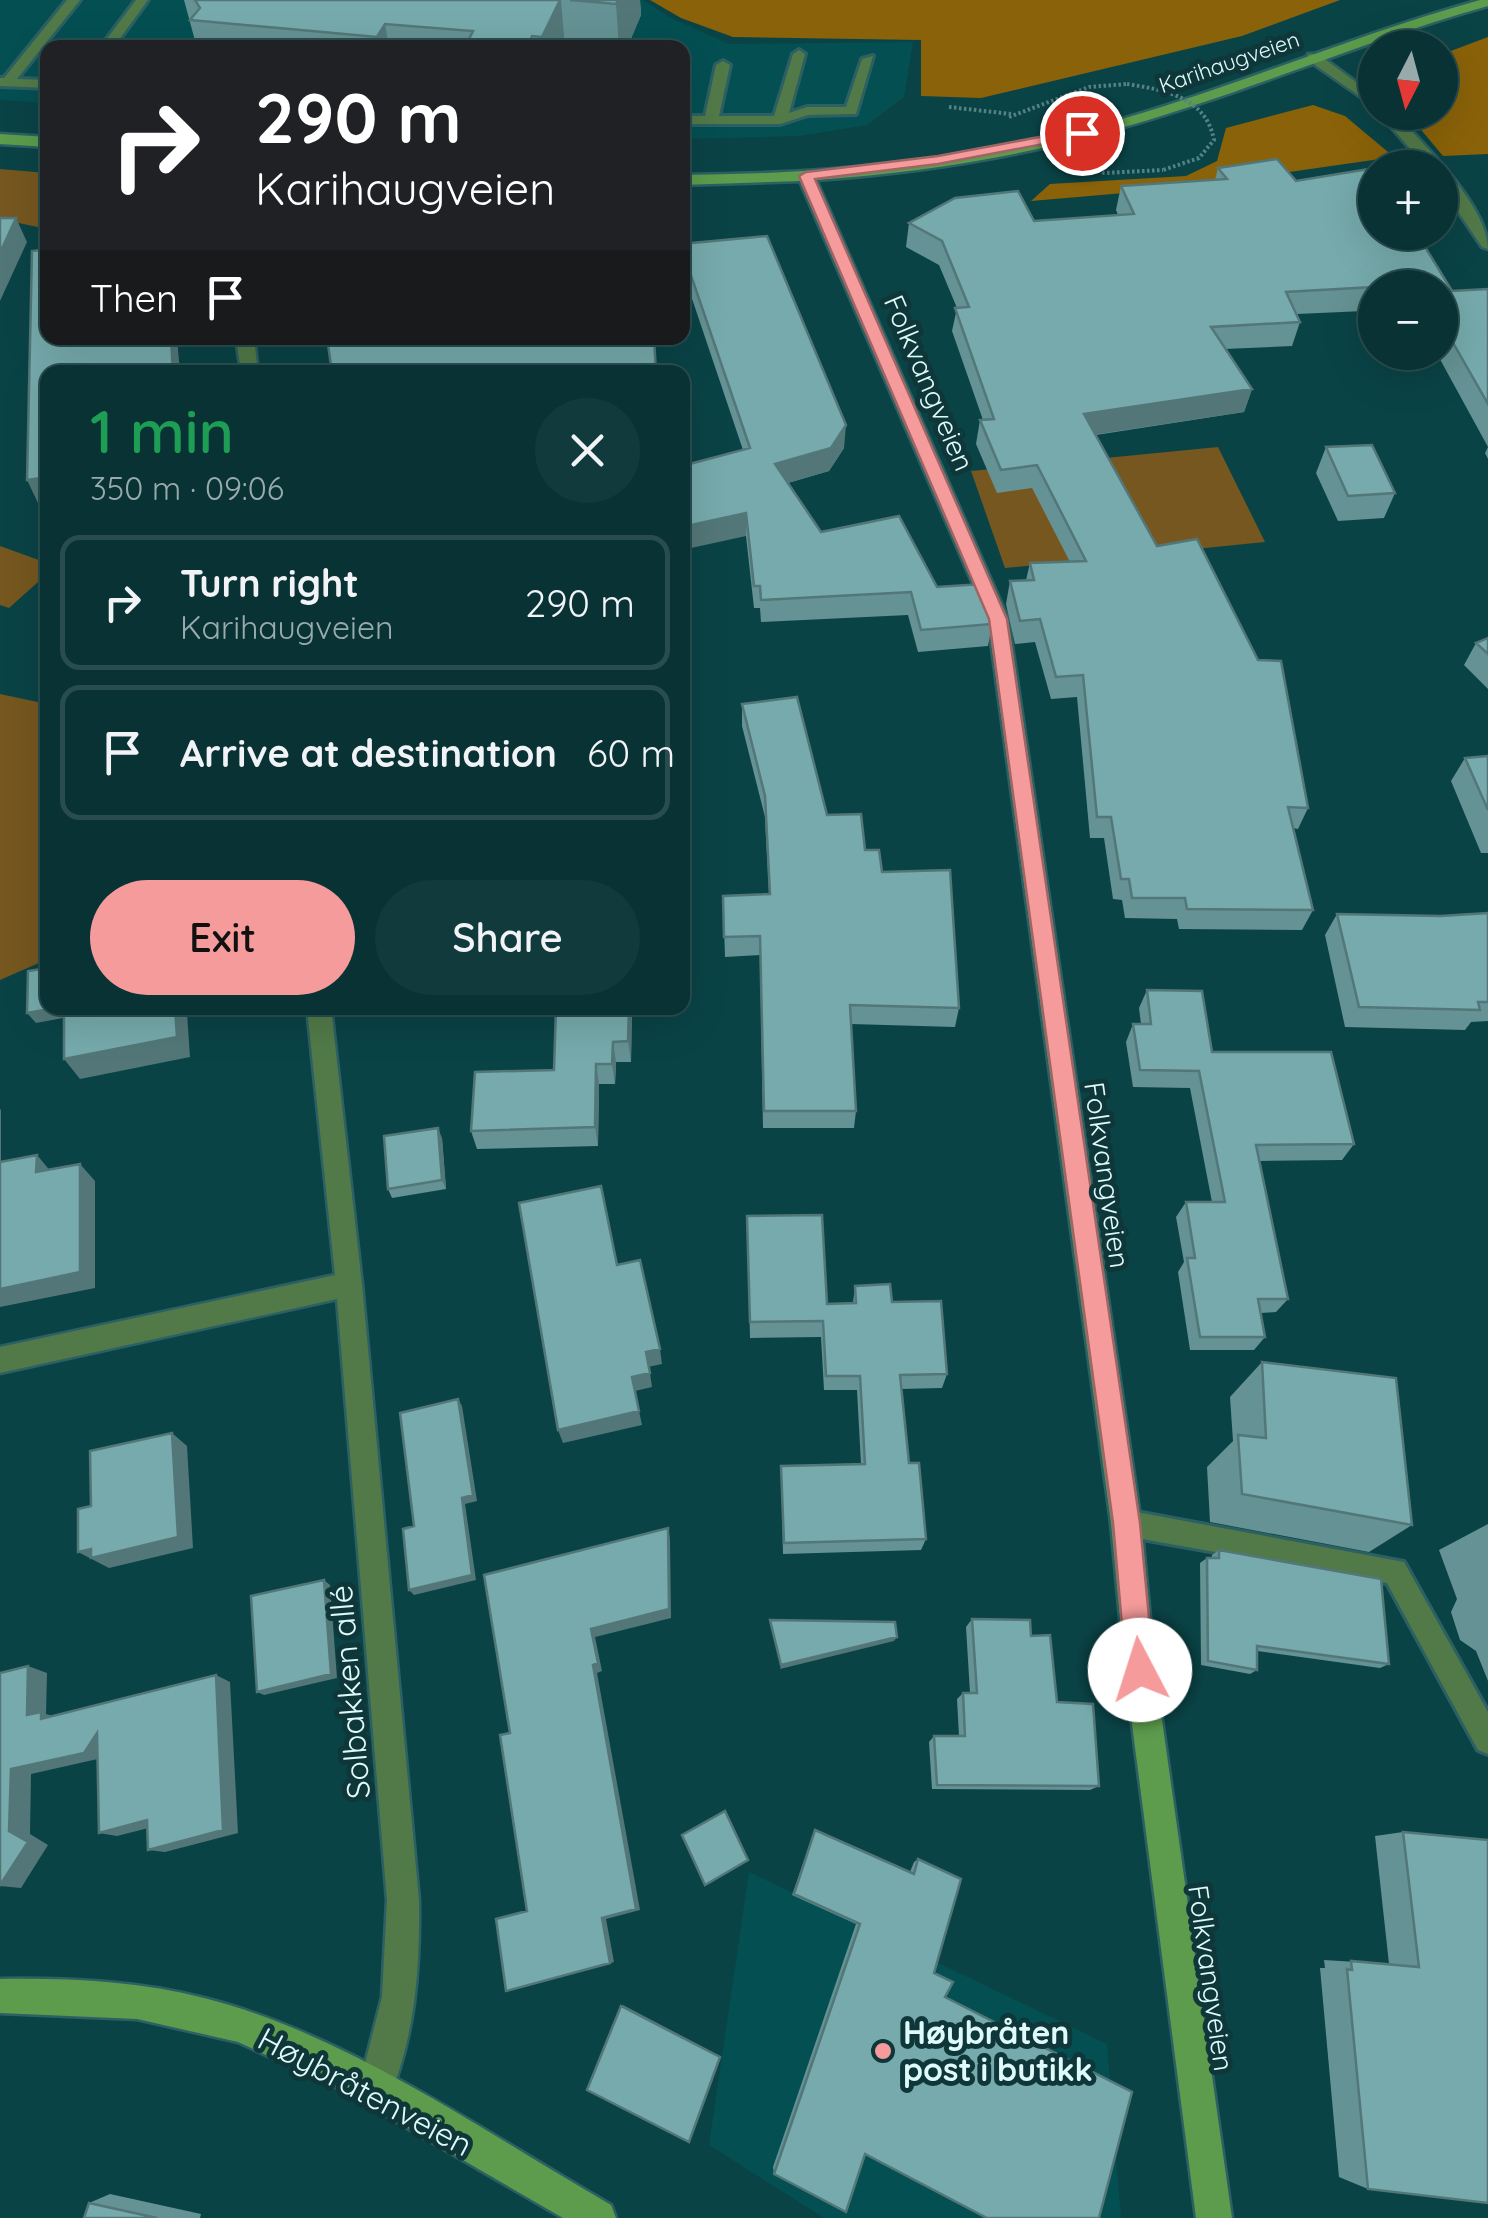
<!DOCTYPE html>
<html lang="en">
<head>
<meta charset="utf-8">
<style>
  body { margin:0; font-family:Quicksand,sans-serif; background:#113a3c; color:#f1f3f6; height:100vh; display:flex; flex-direction:column; font-size:38px; white-space:nowrap }
  * { box-sizing:border-box; margin:0 }
  p { font-size:32px; color:#98aaac }
  .icon { flex:none; width:55px; height:55px; fill:none; stroke:currentColor; stroke-width:2; stroke-linecap:round; stroke-linejoin:round }
  .map { position:relative; flex:1; overflow:hidden }
  .details { position:absolute; left:40px; top:365px; width:650px; height:650px; display:flex; flex-direction:column; background:#083234; border-radius:20px; box-shadow:0 10px 40px #0002,0 0 0 2px #294d4f }
  .details>* { flex:none }
  .top-card { position:absolute; left:40px; top:40px; width:650px; height:305px; border-radius:20px; box-shadow:0 10px 40px #0002,0 0 0 2px #294d4f; background:#202124; color:#fff; overflow:hidden }
  .needle { width:65px; rotate:186deg }
  .fabs { position:absolute; left:1358px; top:30px; display:grid; gap:20px }
  .fabs a { display:grid; place-items:center; width:100px; height:100px; border-radius:50%; background:#083234; box-shadow:0 10px 40px #0002,0 0 0 2px #294d4f; font-size:50px }
  .pin { position:absolute; display:grid; place-items:center; width:85px; height:85px; color:#fff; margin:-42px; border:5px solid #fff; border-radius:50%; box-shadow:0 2px 10px #0007 }
  .me { position:absolute; width:110px; margin:-55px; rotate:355deg; stroke-linejoin:round; filter:drop-shadow(0 0 8px #0008) }
  .turn { display:flex; align-items:center; gap:35px; height:210px; padding:0 50px; font-size:45px }
  .turn .icon { width:130px; height:130px; stroke-width:2.5 }
  .turn b { display:block; font-size:70px; line-height:85px }
  .then { display:flex; align-items:center; height:95px; padding:0 50px; background:#0003; gap:20px; font-size:38px }
  .round { display:grid; place-items:center; flex:none; width:105px; height:105px; border-radius:52px; background:#113a3c }
  .headline { display:flex; align-items:center; justify-content:space-between; height:170px; padding:0 50px }
  h1 { font-size:60px; font-weight:600; line-height:75px; color:#1e9e55 }
  .primary-button { display:flex; gap:20px; margin-top:auto; padding:20px 50px }
  .primary-button a { flex:1; height:115px; border-radius:60px; background:#f59b9b; color:#111; font-size:40px; font-weight:600; line-height:115px; text-align:center }
  .primary-button a+a { background:#113a3c; color:#f1f3f6 }
  ul { padding:0; list-style:none }
  li { display:flex; align-items:center; gap:30px; height:135px; margin:0 20px 15px; padding:0 30px; border:5px solid #294d4f; border-radius:20px }
  li div { flex:1 }
  li b { display:block; font-size:38px }
  li em { font-style:normal }
  .map>svg:first-child { display:block }
  .built { fill:#044f52 }
  .green { fill:#75571f }
  .forest { fill:#8a6209 }
  .lines { fill:none; stroke-linecap:round; stroke-linejoin:round }
  .lane-casing { stroke:#2c6063; stroke-width:6 }
  .street-casing { stroke:#2c6063; stroke-width:5 }
  .secondary-casing { stroke:#2c6063; stroke-width:5 }
  .path { stroke:#548385; stroke-width:4; stroke-dasharray:2.5 2.5; stroke-linecap:butt }
  .lane { fill:#527a48; fill-rule:evenodd }
  .street { fill:#527a48; fill-rule:evenodd }
  .secondary { fill:#5c9c4c; fill-rule:evenodd }
  .path-bridge { stroke:#548385; stroke-width:4; stroke-dasharray:2.5 2.5; stroke-linecap:butt }
  .wall { fill:#659294 }
  .shaded-wall { fill:#537778 }
  .building { fill:#76aaac; stroke:#537778; stroke-width:2.5 }
  .route { fill:#f59b9b; stroke:#9f6565; stroke-width:2.5 }
  .poi-dot { fill:#f59b9b; stroke:#0f3739; stroke-width:4 }
  .labels { text-anchor:middle; stroke-width:10; stroke-linejoin:round; paint-order:stroke }
  .far-street-label { font-size:22px; fill:#dffafb; stroke:#0f3739 }
  .street-label { font-size:28px; fill:#dffafb; stroke:#0f3739 }
  .near-street-label { font-size:32px; fill:#dffafb; stroke:#0f3739 }
  .near-poi-label { font-size:32px; font-weight:bold; fill:#dffafb; stroke:#0f3739; text-anchor:start }
</style>
</head>
<body>
<div class="map">
<svg width="1488" height="2218" viewBox="0 0 1488 2218">
  <rect width="100%" height="100%" fill="#0a4346"/>
  <path class="built" d="M0,0h643l26,17 60,27 184,-2 -9,55 -37,28 -67,11 -117,3 -1,-91h-634l-1,55 -47,-3z
    M749,1872l358,172 14,174h-297l-115,-73z"/>
  <path class="green" d="M0,169l47,4v56l-47,-10z
    M1218,447l47,95 -260,26 -34,-97z
    M0,546l47,17v11l-38,34 -9,-3z
    M0,694l47,10 1,255 -48,21z"/>
  <path class="forest" d="M650,0h690l-98,36 -261,62 -60,-2v-56l-188,-3 -52,-19z
    M1488,37v117l-45,2 -36,-43 33,-1v-57z
    M1313,105l32,11 49,41 -223,32 -140,12 19,-17 136,-8 31,-15 9,-33z"/>
  <g class="lines">
    <g class="lane-casing">
      <path id="lane" d="M67,0h13l-63,79 31,1v8l-48,-2v-8h4z
        M136,0h12l-35,48h-13z
        M799,50l6,4 -16,59 18,-6h39l16,-48 11,-3 -17,58 -48,1 -28,9h-98v-8h23l11,-51 7,-4 7,4 -11,51h55l19,-62z
        M1126,1510l278,52 84,150v42l-10,-4 -91,-167 -261,-47 -9,-4 -4,-9 4,-9z"/>
    </g>
    <g class="street-casing">
      <path id="street" d="M1308,54h10l57,42v11l-67,-47z
        M1378,112h16c29,32 94,94 94,137l-6,-2 -42,-62v-17h-13z
        M236,338h18l4,34h-17z
        M307,1008h24l31,276 57,616c1,70 -4,138 -32,203l-12,5 -12,-5 -5,-12 24,-94 5,-97 -50,-601 -337,74v-26l335,-72z"/>
    </g>
    <g class="secondary-casing">
      <path id="secondary" d="M1480,0h8v6c-128,36 -250,90 -378,125 -96,27 -195,42 -294,49l192,439 133,904 14,147 77,548h-36l-71,-548 -14,-147 -123,-904 -188,-438 -118,4v-10c140,-1 279,-13 415,-49 130,-35 253,-90 383,-126z
        M0,134l48,3v10l-48,-3z
        M0,1979c69,-1 138,2 204,19 143,36 280,134 407,207l5,13h-53l-221,-128 -104,-48 -101,-23 -137,-6z"/>
    </g>
    <path class="path" d="M949,107l62,7
      M1009,117l80,-30 38,-3
      M1084,164l20,9 59,-3"/>
    <use href="#lane" class="lane"/>
    <use href="#street" class="street"/>
    <use href="#secondary" class="secondary"/>
    <path class="path-bridge" d="M1127,84c38,6 79,13 87,56l-15,18 -36,12"/>
  </g>
  <path class="wall" d="M184,0h456l1,15 -14,33h-430z
    M1218,168l78,13 156,110 36,-2v170l-3,-6 3,-6 -52,-95h4v-64h-65v43l-11,-20 -67,3 3,8 -8,24 -67,3 27,40 -8,23 -148,23 61,111 151,262 -10,21 -5,-1 20,82 -11,20 -123,-1 -2,-10 -52,-1 -3,-18 -9,-1 -9,-61h-14l-13,-141 -26,2 -16,-57 -20,2 -9,-40 4,-23 16,-1 4,-17 40,-1 -38,-74 -35,5 -21,-49 4,-24h3l-31,-89 5,-23 -18,-43 -33,-18 3,-24 125,-2 84,-6 -2,-5 5,-24 94,-6z
    M682,244l162,204 -15,23 -41,12 33,49 116,55 55,37 -4,22 -70,6 -10,-37 -147,7 -1,-14h-6l-8,-72 -3,-86 -61,-181z
    M1326,447l69,46 -11,25 -46,3 -22,-48z
    M1488,638v51l-24,-24 12,-22z
    M742,704l85,111 38,35 17,22 77,136 -4,19 -104,-3 5,87 -2,17h-91l-3,-173 -35,2 -2,-61 46,-2 -4,-77 -23,-91z
    M1488,756v97h-7l-30,-72 14,-23z
    M1488,913v108l-17,1 -6,8 -120,-3 -20,-92 12,-21 104,2z
    M1147,990l65,62 142,92 -12,16 -83,1 29,138 -12,13 -15,1 4,24 -11,13h-64l-12,-78 6,-10 -8,-45 10,-15h26l-22,-114 -57,-1 -7,-45 7,-18h8l-2,-16z
    M632,1008l-1,54h-15l-1,22h-16l-1,62 -121,3 -6,-18 83,-61z
    M442,1138l4,51 -54,9 -4,-9z
    M747,1216l80,88 26,-1 2,-17 37,16 55,72 -5,14 -41,1 8,74 17,76 -5,11 -138,4 -2,-88 80,-2 -4,-74h-33l-3,-53 -71,1z
    M1262,1362l150,163 -43,27 -159,-30 -3,-55 26,-26 -3,-44z
    M1488,1524v157l-12,-30 -16,-11 -9,-28 6,-13 -18,-49z
    M1219,1550l170,114 -9,4 -123,-17v19l-7,4 -49,-9 -1,-102 7,-5h5v-3z
    M972,1619l59,17 26,66 42,84 -9,4 -158,-1 -3,-47 5,-6h25l-2,-37 6,-6h7l-4,-66z
    M815,1830l95,42 4,-10 4,-3 -53,295 -91,20 -1,-7 83,-243 -64,-29z
    M1403,1832l85,8 -120,349 -29,-12 -19,-209h5l-1,-8 65,4 -14,-128z
    M110,2194l91,20 -1,4h-116l5,-15z"/>
  <path class="shaded-wall" d="M561,0l4,48h-22l-1,-11z
    M618,0h22l1,15 -14,33h-8l-3,-44z
    M385,24l4,24h-10l-2,-11z
    M16,218l11,24 -27,59v-48z
    M171,338h6l3,34h-7z
    M1252,389l-8,23 -165,25 5,-23z
    M846,425l-2,23 -15,23 -55,16 1,-23z
    M48,477v25l-10,1 -11,-23z
    M746,513v23l-64,14v-23z
    M55,1008h24v7l-43,8 -9,-10z
    M175,1008h9l3,5 3,44 -110,22 -16,-20z
    M629,1008h3l-1,54 -3,-21z
    M613,1042l3,20 -1,22 -3,-20z
    M596,1064l3,20 -1,62 -3,-19z
    M0,1109l1,1v72h-1z
    M438,1128l4,10 4,51 -4,-9z
    M37,1155l15,18 -16,-1z
    M80,1164l15,17v107l-95,19v-18z
    M660,1349l2,15 -14,3 -2,-15z
    M650,1373l2,14 -17,4 -3,-14z
    M458,1399l4,7 15,95 -12,3 11,76 -62,15 -5,-5 53,-92z
    M639,1411l3,14 -79,18 -5,-13z
    M172,1433l15,13 6,102 -84,20 -31,-16z
    M668,1528l2,11 1,79 -76,19 7,34 -5,2 43,237 -34,9 8,43 -108,29 96,-73 -11,-289z
    M324,1580l6,5 7,93 -73,17 -7,-3z
    M897,1637l-3,4 -114,28 1,-4z
    M28,1666l19,7 -1,41 14,4v7l-33,-10z
    M216,1675l14,7 8,151 -73,19 -17,-2z
    M97,1733l5,25 -71,16 -1,60 18,11 -27,43 -21,-2 9,-55 2,-62z
    M147,1820l17,4 -47,12 -18,-3z
    M623,2005l97,51v1l-99,-51z"/>
  <path class="building" d="M195,0h365l-18,37 -10,-1 -5,12 -61,-3 7,-14 -88,-7 -8,13 -187,-17 10,-12z
    M570,0h48l-2,4z
    M1277,159l19,22 79,-13v64h41l36,59 36,-2v115l-48,-84v-32h-65v2l-2,-3 -87,5 14,30 -89,5 41,62 -168,25 73,132 40,-7 61,121 23,1 27,147 -20,-1 25,103 -126,-1 -2,-11h-53l-3,-19h-8l-10,-62h-14l-14,-142 -27,2 -16,-58 -20,2 -10,-40 24,-1 -4,-17 56,-2 -49,-96 -36,5 -21,-50 14,-1 -39,-111 14,-1 -27,-66 -33,-18 46,-25 63,-7 16,30 100,-7 -13,-28 106,-7 -9,-11z
    M0,218h16l-16,35z
    M767,236l79,189 -15,23 -56,16 46,68 78,-16 38,71 45,-3 10,40 -71,6 -10,-38 -150,8 -1,-14h-6l-8,-73 -64,14v-61l68,-18 -68,-199v-5z
    M48,249v89h123l2,34h-125v105l-21,3 5,-229z
    M327,338h327l2,34h-324z
    M1372,445l23,48 -47,3 -22,-49z
    M1488,638v16l-12,-11z
    M797,697l30,118 34,-1 4,36h14l3,22 68,-2 9,138 -109,-3 6,106h-92l-4,-175 -36,1 -1,-41 47,-2 -5,-98 -23,-92z
    M1488,756v54l-23,-52z
    M1488,913v89h-10l2,8 -121,-3 -22,-93 104,2z
    M48,968v40h7l-28,5 1,-42z
    M1147,990l55,1 10,61h119l23,92 -98,1 32,154h-30l7,38h-65l-13,-79h8l-9,-56h39l-26,-131 -59,-1 -7,-46h18z
    M64,1008h111l2,29 -113,22z
    M556,1008h73l-1,33 -15,1 -1,22h-16l-1,63 -124,4 4,-59 79,-2z
    M438,1128l4,52 -54,9 -4,-53z
    M37,1155l-1,17 44,-8v108l-80,17v-127z
    M601,1186l16,79 23,-5 20,89 -14,3 4,21 -18,4 7,34 -81,19 -39,-227z
    M822,1215l5,89 29,-1 -1,-17 35,-2 2,18 49,-1 6,73 -47,1 9,88h10l7,76 -142,4 -3,-77 84,-2 -5,-88h-34l-3,-55 -73,1 -3,-106z
    M1262,1362l134,16 16,147 -170,-31 -4,-59 28,3z
    M458,1399l15,96 -11,3 10,77 -63,15 -6,-61 11,-3 -14,-113z
    M172,1433l6,104 -87,21v-9l-13,3v-43l13,-3 -1,-55z
    M668,1528l1,81 -78,20 7,34 -5,2 43,244 -34,9 8,45 -104,28 -10,-72 31,-8 -27,-176 10,-2 -26,-158z
    M1219,1550l162,29 8,85 -132,-18v24l-49,-9 -1,-103h12z
    M324,1580l7,94 -74,18 -6,-96z
    M972,1619l58,1 1,16 19,-1 7,67 36,2 6,82 -162,-1 -3,-49h31l-2,-43h14z
    M770,1620l125,2 2,15 -116,28z
    M28,1666l-1,49 14,-3v7l175,-44 7,155 -75,20 -1,-30 -48,13 -2,-100 -13,20 -73,16 -2,62 19,11 -28,43v-212z
    M725,1811l23,49 -43,25 -23,-50z
    M815,1830l99,44 4,-15 43,20 -27,94 19,9 -8,15 187,95 -33,126h-112l-122,-64 -19,58 -72,-38 86,-250 -66,-30z
    M1403,1832l85,8v363l-120,-14 -21,-220 5,1 -1,-9 68,6z
    M621,2006l99,51 -31,85 -102,-52z
    M89,2203l68,15h-73z"/>
  <path class="route" d="M1082,129l4,1v6l-148,28 -123,15 192,440 133,904 14,147 -4,9 -10,4 -10,-4 -4,-9 -13,-147 -124,-904 -190,-443 7,-4 132,-16z"/>
  <circle class="poi-dot" cx="883" cy="2051" r="10"/>
  <g class="labels">
    <g class="far-street-label">
      <text transform="translate(1229 62) rotate(-19)" y="8">Karihaugveien</text>
    </g>
    <g class="street-label">
      <text transform="translate(929 383) rotate(67)" y="10">Folkvangveien</text>
      <text transform="translate(1107 1175) rotate(82)" y="10">Folkvangveien</text>
      <text transform="translate(1211 1978) rotate(82)" y="10">Folkvangveien</text>
    </g>
    <g class="near-street-label">
      <text transform="translate(350 1692) rotate(-95)" y="11">Solbakken allé</text>
      <text transform="translate(365 2092) rotate(28)" y="11">Høybråtenveien</text>
    </g>
    <g class="near-poi-label">
      <text x="903" y="2044">Høybråten<tspan x="903" dy="37">post i butikk</tspan></text>
    </g>
  </g>
</svg>
<div class="fabs">
<a><svg class="needle" viewBox="-14 -14 28 28"><path d="M0-13l5 13h-10z" fill="#e53935"/><path d="M0 13l5-13h-10z" fill="#98aaac"/></svg></a>
<a>+</a>
<a>−</a>
</div>
<div class="pin" style="left:1082px;top:133px;background:#d93025"><svg class="icon" aria-label="arrive" viewBox="0 0 24 24"><path d="M6 21V4h12l-3 4 3 4H6"/></svg></div>
<svg class="me" style="left:1140px;top:1670px" viewBox="-20 -20 40 40"><circle r="19" fill="#fff"/><path d="M0-13L10 11 0 6-10 11z" fill="#f59b9b"/></svg>
<div class="top-card">
<div class="turn"><svg class="icon" aria-label="right" viewBox="0 0 24 24"><path d="M7 20v-9h11M14 6l5 5-5 5"/></svg><div><b>290 m</b>Karihaugveien</div></div>
<div class="then">Then<svg class="icon" aria-label="arrive" viewBox="0 0 24 24"><path d="M6 21V4h12l-3 4 3 4H6"/></svg></div>
</div>
<section class="details">
<div class="headline"><div><h1>1 min</h1><p>350 m · 09:06</p></div><a class="round"><svg class="icon" aria-label="close" viewBox="0 0 24 24"><path d="M6 6l12 12M18 6L6 18"/></svg></a></div>
<ul>
<li><svg class="icon" aria-label="right" viewBox="0 0 24 24"><path d="M7 20v-9h11M14 6l5 5-5 5"/></svg><div><b>Turn right</b><p>Karihaugveien</p></div><em>290 m</em></li>
<li><svg class="icon" aria-label="arrive" viewBox="0 0 24 24"><path d="M6 21V4h12l-3 4 3 4H6"/></svg><div><b>Arrive at destination</b></div><em>60 m</em></li>
</ul>
<div class="primary-button"><a>Exit</a><a>Share</a></div>
</section>
</div>
</body>
</html>
